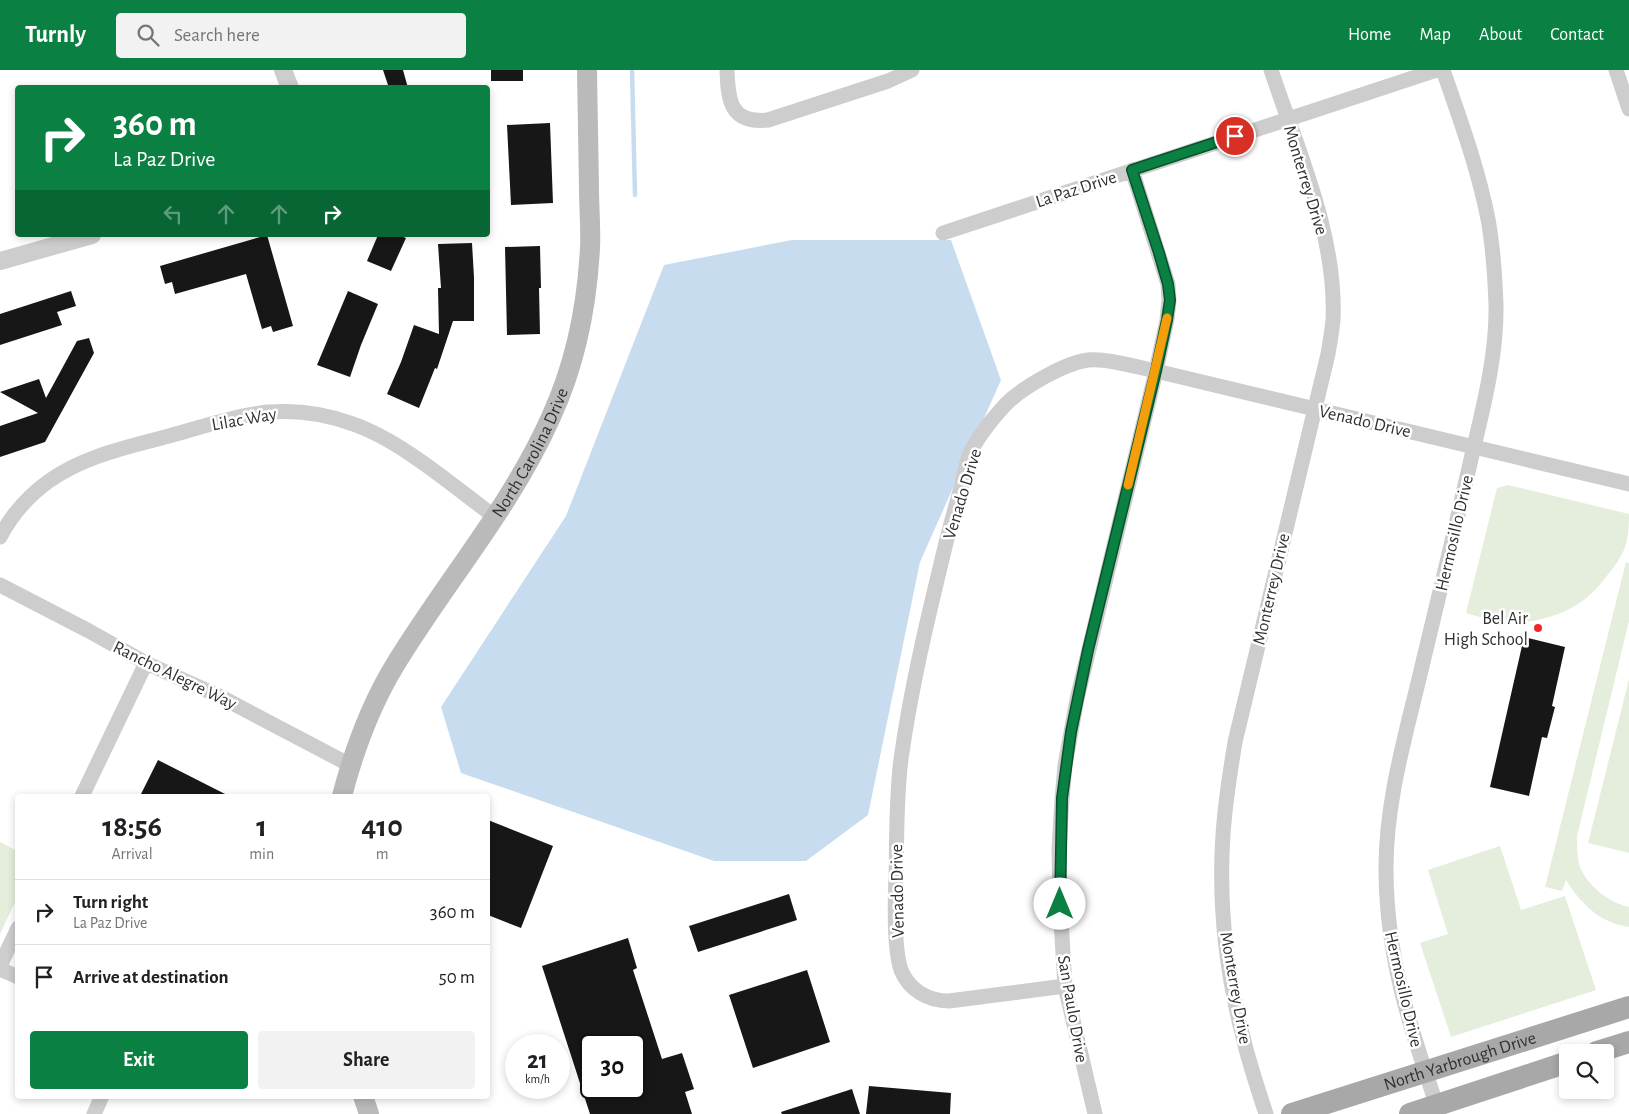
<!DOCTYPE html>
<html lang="en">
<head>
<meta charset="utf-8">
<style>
  body { margin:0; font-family:"Alegreya Sans",sans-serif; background:#f2f2f2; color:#202124; height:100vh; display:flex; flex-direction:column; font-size:19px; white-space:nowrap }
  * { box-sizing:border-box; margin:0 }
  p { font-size:16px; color:#757577 }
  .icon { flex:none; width:28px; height:28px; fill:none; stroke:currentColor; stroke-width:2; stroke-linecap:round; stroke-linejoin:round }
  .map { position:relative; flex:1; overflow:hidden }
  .drawer { position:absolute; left:15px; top:724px; width:475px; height:305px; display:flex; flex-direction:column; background:#fff; border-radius:5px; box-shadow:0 2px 8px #0003 }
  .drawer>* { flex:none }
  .hud { position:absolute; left:15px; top:15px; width:475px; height:152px; border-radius:5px; box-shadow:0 2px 8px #0003; background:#0b8043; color:#fff; overflow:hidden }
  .tools { position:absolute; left:1559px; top:974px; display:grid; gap:10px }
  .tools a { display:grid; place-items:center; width:55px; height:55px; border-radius:5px; background:#fff; box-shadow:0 2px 8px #0003; font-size:25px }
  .speed { position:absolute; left:505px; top:964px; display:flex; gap:10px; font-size:25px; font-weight:700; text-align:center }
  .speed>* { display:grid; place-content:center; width:65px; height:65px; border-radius:50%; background:#fff; box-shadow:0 2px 8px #0003; line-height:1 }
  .speed small { font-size:12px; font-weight:400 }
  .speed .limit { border:2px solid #111; border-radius:8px; background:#fff; color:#111 }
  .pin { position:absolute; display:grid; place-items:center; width:42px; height:42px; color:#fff; margin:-21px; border:2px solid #fff; border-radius:50%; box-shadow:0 1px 5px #0007 }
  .me { position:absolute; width:55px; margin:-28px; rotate:0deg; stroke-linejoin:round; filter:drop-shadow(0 0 4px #0008) }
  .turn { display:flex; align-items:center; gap:18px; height:105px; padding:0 15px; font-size:22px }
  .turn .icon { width:65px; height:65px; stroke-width:2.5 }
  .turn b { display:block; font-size:35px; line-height:42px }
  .lanes { display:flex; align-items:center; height:48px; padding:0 15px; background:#0003; justify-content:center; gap:25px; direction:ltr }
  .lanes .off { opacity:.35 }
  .eta { display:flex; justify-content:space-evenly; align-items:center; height:85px; text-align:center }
  .eta b { font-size:30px; font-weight:600; line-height:35px }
  .cta { display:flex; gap:10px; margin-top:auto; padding:10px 15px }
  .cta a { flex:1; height:58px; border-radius:5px; background:#0b8043; color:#fff; font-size:20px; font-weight:600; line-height:58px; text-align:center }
  .cta a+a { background:#f2f2f2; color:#202124 }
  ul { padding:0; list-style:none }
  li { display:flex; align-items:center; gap:15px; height:65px; padding:0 15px; border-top:1px solid #e0e0e0 }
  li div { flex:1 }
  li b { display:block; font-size:19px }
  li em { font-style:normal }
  header { display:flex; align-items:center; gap:30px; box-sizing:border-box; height:70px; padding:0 25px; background:#0b8043; color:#fff }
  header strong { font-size:24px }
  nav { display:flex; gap:28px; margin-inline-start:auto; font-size:18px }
  .search { width:350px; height:45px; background:#f2f2f2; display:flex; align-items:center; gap:12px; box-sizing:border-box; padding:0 18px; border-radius:5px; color:#757577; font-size:19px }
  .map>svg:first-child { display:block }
  .green { fill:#e5eedc }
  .water { fill:#c7ddef }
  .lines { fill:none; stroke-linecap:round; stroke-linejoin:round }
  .stream { stroke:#c7ddef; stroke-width:4.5 }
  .building { fill:#171717; fill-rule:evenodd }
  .minor { stroke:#cdcdcd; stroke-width:15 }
  .tertiary { stroke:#cdcdcd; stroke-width:18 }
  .secondary { stroke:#bababa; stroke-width:20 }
  .primary { stroke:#a8a8a8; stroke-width:22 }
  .route-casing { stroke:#07532c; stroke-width:12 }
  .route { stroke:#0b8043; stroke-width:9 }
  .slow { stroke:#f59e0b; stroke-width:9 }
  .poi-dot { fill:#f42427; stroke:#fff; stroke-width:2 }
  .labels { text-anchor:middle; stroke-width:5; stroke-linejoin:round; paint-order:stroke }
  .street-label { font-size:18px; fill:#303030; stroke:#fff }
  .poi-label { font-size:18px; fill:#303030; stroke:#fff; text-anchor:end }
</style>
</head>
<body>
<header>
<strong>Turnly</strong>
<div class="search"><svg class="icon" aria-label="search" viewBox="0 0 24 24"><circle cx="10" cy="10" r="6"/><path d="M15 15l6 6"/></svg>Search here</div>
<nav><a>Home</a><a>Map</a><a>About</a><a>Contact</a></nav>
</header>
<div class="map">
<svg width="1629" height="1044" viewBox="0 0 1629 1044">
  <rect width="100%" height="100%" fill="#fff"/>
  <path class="green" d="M1508,415l121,29c0,30 -4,40 -23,63 -4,5 -8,10 -13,15 -21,22 -62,34 -93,30 -11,-2 -22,-6 -34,-9l31,-125z
    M1626,492l3,1v58l-52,215c0,9 0,19 2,28 7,21 29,38 50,43v20c-29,-4 -48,-23 -63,-47l-4,11 -17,-4z
    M1629,609v174l-41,-10z
    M0,772l17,9v47l-17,36z
    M1500,776l21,64 44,-14 31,94 -145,47 -31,-94 28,-9 -20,-64z"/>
  <path class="water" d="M792,170h159l50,140 -81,182 -52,253 -62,46h-92l-253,-88 -20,-66 125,-191 98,-251z"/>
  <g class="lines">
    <path class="stream" d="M632,0l3,125"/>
  </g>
  <path class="building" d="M383,0h20l5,18h-19z
    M491,0h32v11h-32z
    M550,53l3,80 -42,2 -4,-80z
    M267,165l26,91 -20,6 -2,-6 -9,3 -16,-55 -71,20 -3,-12 -7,2 -5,-18z
    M378,165h20l8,3 -15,33 -24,-10z
    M472,173l2,34v44h-21l-16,48 -2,-1 -16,40 -32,-14 14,-32 13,-37 25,9 -1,-46h3l-3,-44z
    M540,176l1,42h-2l1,46 -33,1 -2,-88z
    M71,221l5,15 -19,6 5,13 -62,20v-31z
    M348,221l30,13 -17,41 -11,32 -33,-12z
    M89,268l5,15 -49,89 -45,15v-31l38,-13 -38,-21 39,-13 7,19 31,-57z
    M1524,567l41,10 -13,59 3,1 -8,31 -5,-1 -13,59 -39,-9z
    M158,690l71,36h-89z
    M488,750l65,26 -32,82 -33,-13z
    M789,824l8,26 -99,32 -9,-26z
    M628,868l9,30 -4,2 29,89 20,-6 12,36 -9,3 7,22h-102l-48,-148zM591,975h43v43h-43z
    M807,900l23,72 -77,26 -24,-73z
    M869,1016l82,7 -1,21h-84z
    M852,1019l8,25h-78l-1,-2z"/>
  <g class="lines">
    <path class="minor" d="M727,0c1,30 3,54 41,50l120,-39 24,-11
      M1616,0l13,39
      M943,163l494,-163
      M0,467c12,-23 28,-41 49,-56 35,-25 79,-34 120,-45 32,-9 65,-20 99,-24 28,-2 59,2 85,12 49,17 100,62 142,93
      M0,515l89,46 57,32 73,33 131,69
      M82,726l64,-133
      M0,896l18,-38
      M0,899l18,8
      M1065,916l-116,15c-21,0 -40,-11 -48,-31 -7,-21 -6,-70 -5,-94 1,-39 0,-79 5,-117 10,-72 27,-142 44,-212 5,-21 11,-42 17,-63 2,-10 4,-21 8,-31 9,-18 23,-35 36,-49 17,-17 59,-41 82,-44 20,-2 48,7 68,11l473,113
      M1439,1042c-28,-82 -52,-151 -53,-239 -1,-72 21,-142 37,-211 16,-65 31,-129 46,-194 12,-53 28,-108 27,-163 -1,-29 -3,-58 -8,-86 -10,-51 -28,-100 -45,-149
      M94,1044l8,-18
      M1095,1044l-30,-128 -5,-82 -1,-55 3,-50 3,-34 12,-66 79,-328 11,-51 2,-20 -1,-16 -36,-114
      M1266,1044c-8,-25 -17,-51 -23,-77 -15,-58 -23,-122 -21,-182 1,-38 7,-76 13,-113l93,-388c2,-12 4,-23 5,-34 4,-84 -36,-172 -62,-250"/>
    <path class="tertiary" d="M283,0l7,18
      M0,191l92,-26"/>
    <g class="secondary">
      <path id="s1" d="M342,726c12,-46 28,-90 53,-131 51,-84 116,-158 156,-248 24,-52 36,-112 39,-169 1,-19 -1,-40 -1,-59 -1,-40 -1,-79 -2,-119"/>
      <path d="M363,1026l6,18"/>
    </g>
    <g class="primary">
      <path d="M1597,982l32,-10"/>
      <path id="s2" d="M1292,1044l337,-107"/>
      <path d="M1410,1044l158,-52"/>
    </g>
  </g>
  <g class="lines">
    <g class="route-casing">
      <path id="route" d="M1060,834l2,-106 9,-66 17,-82 68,-279 11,-51 3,-20 -2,-16 -9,-31 -27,-83 103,-34"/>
    </g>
    <use href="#route" class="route"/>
    <path class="slow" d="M1128,415l39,-167"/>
  </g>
  <circle class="poi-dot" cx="1538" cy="558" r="5"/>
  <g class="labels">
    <g class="street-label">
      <text transform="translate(1306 110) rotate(73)" y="6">Monterrey Drive</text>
      <text transform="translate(1076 119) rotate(-18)" y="6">La Paz Drive</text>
      <text transform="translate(244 349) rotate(-10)" y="6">Lilac Way</text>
      <text transform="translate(1365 351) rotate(13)" y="6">Venado Drive</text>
      <text dy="6" stroke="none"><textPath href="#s1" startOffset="394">North Carolina Drive</textPath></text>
      <text transform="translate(962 424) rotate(-73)" y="6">Venado Drive</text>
      <text transform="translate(1454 463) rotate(-77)" y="6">Hermosillo Drive</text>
      <text transform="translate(1271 519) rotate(-77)" y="6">Monterrey Drive</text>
      <text transform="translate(175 605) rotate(26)" y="6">Rancho Alegre Way</text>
      <text transform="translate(897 821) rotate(-91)" y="6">Venado Drive</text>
      <text transform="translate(1236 918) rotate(80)" y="6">Monterrey Drive</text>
      <text transform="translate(1404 919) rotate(77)" y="6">Hermosillo Drive</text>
      <text transform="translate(1073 939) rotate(80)" y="6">San Paulo Drive</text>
      <text dy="6" stroke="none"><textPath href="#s2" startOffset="176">North Yarbrough Drive</textPath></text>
    </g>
    <g class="poi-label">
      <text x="1528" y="554">Bel Air<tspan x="1528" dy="21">High School</tspan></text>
    </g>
  </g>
</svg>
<div class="tools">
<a><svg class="icon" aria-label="search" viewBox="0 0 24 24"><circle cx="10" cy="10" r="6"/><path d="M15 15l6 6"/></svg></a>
</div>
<div class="speed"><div>21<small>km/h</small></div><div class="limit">30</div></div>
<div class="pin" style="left:1235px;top:66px;background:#d93025"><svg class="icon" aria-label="arrive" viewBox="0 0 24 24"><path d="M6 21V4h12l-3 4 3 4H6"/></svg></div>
<svg class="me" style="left:1060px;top:834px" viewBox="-20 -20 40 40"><circle r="19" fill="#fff"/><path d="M0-13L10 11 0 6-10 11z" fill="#0b8043"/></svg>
<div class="hud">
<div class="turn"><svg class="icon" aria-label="right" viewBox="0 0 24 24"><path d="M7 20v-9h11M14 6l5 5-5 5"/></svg><div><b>360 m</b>La Paz Drive</div></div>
<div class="lanes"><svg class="icon off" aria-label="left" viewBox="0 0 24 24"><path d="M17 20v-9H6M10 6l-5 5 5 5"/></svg><svg class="icon off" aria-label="ahead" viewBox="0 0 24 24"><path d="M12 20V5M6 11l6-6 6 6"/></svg><svg class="icon off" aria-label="ahead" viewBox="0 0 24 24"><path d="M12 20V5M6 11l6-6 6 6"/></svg><svg class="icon" aria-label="right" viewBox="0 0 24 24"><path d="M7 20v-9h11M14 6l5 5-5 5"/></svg></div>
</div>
<section class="drawer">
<div class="eta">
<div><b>18:56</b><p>Arrival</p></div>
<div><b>1</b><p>min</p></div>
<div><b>410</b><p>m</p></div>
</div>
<ul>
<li><svg class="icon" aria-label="right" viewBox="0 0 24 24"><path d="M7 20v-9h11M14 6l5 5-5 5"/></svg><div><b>Turn right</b><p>La Paz Drive</p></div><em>360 m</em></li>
<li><svg class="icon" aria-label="arrive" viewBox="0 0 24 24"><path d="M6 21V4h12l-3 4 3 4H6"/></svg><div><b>Arrive at destination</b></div><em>50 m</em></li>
</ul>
<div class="cta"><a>Exit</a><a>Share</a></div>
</section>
</div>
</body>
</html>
